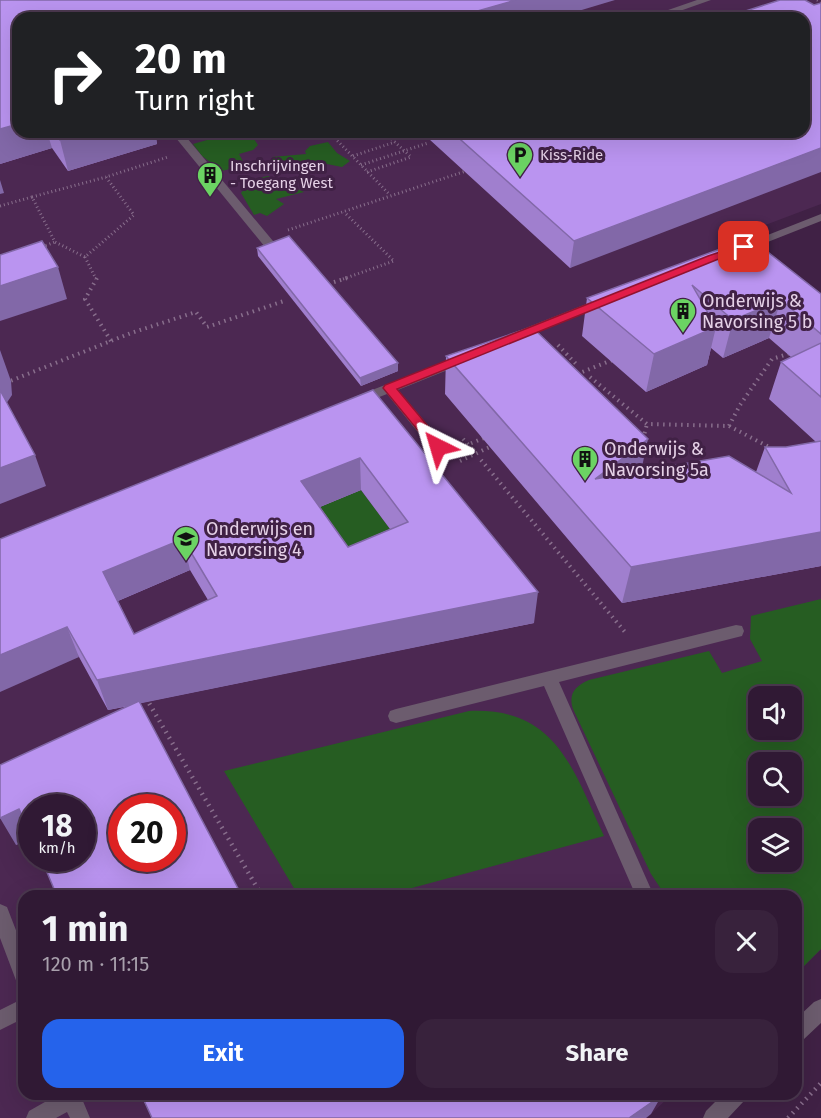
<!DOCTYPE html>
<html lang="en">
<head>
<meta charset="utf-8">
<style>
  body { margin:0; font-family:"Fira Sans",sans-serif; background:#38223c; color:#f1f3f6; height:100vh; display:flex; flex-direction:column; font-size:22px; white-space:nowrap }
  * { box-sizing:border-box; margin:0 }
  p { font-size:20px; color:#a8a0ac }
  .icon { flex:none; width:33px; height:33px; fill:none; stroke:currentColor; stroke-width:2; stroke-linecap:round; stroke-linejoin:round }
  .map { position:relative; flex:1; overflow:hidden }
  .panel { position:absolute; left:18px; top:890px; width:784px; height:210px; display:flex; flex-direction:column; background:#301934; border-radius:18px; box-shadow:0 6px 24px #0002,0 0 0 2px #4b384f }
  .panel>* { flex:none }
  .hud { position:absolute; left:12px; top:12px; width:798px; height:126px; border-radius:18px; box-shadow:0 6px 24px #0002,0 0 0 2px #4b384f; background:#202124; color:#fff; overflow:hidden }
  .fabs { position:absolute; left:748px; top:686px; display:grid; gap:12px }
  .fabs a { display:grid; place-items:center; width:54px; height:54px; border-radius:12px; background:#301934; box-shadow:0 6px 24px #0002,0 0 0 2px #4b384f; font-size:30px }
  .speed { position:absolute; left:18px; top:794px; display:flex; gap:12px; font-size:30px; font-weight:700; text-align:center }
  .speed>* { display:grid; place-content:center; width:78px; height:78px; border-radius:50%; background:#301934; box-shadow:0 6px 24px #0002,0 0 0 2px #4b384f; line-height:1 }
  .speed small { font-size:15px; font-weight:400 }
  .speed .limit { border:9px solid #d22; background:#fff; color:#111 }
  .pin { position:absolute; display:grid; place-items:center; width:51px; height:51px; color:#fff; margin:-26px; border-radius:12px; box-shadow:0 3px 9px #0006 }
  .me { position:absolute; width:66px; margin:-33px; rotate:320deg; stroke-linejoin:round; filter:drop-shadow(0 0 4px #0008) }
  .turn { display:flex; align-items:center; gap:21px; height:126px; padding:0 24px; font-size:27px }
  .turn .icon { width:78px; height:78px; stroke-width:2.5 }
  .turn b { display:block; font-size:42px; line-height:51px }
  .round { display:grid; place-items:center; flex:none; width:63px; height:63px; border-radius:18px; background:#38223c }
  .head { display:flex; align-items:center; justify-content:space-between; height:102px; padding:0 24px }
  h1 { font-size:36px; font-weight:700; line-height:45px }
  .button { display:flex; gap:12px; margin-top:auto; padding:12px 24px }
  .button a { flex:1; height:69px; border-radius:18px; background:#2563eb; color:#fff; font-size:24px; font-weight:700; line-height:69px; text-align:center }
  .button a+a { background:#38223c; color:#f1f3f6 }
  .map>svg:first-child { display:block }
  .built { fill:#4c2852; fill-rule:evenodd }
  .green { fill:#265d22; fill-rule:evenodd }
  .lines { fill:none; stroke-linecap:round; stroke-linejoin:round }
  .path-far2 { stroke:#886e8c; stroke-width:3; stroke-dasharray:1 3; stroke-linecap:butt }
  .path-far1 { stroke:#886e8c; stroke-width:4; stroke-dasharray:1.5 4.5; stroke-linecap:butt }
  .path { stroke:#886e8c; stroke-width:4.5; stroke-dasharray:1.5 5; stroke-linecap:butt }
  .lane { fill:#6c5c6e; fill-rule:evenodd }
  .street { fill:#6c5c6e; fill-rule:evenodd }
  .path-bridge { stroke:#886e8c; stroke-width:3; stroke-dasharray:1 3; stroke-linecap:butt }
  .wall { fill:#a07fce; fill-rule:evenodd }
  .shaded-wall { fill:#8268a8 }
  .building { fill:#ba94f0; stroke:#8268a8; stroke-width:1.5; fill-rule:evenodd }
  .route { fill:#e11d48; stroke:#92132f; stroke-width:1.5 }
  .labels { text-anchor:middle; stroke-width:6; stroke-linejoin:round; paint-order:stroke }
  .far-poi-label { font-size:15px; fill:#e5d1e7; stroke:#402145; text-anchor:start }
  .poi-label { font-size:18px; fill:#e5d1e7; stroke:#402145; text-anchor:start }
</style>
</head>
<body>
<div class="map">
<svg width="821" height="1118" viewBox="0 0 821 1118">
  <rect width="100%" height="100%" fill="#402145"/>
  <path class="built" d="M0,0h821v204l-95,36 95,77v632l-24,24 -1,-77h-772v198h648l-25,24h-647zM18,18h786v114h-786zM759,696h33v33h-33zM759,762h33v33h-33zM32,807h50v51h-50zM122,807h50v51h-50zM759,828h33v33h-33z"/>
  <path class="green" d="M237,135l17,4 4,6 -5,5 -14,4 6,11 -23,6 -20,-15 -9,-12 28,-8z
    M328,142l9,11 13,8 -8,6 -15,-3 -12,7 -4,-5 -16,4 -8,-3 -11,4 -9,-7 7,-2 -2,-5 34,-3 -1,-3 5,-5z
    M268,176l36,16 -28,7 8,5 -17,12 -7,-3 -6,2 -13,-22 4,-5 15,-2 -7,-4 2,-3z
    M361,490l47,63 -58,26 -45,-66z
    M821,599v350l-24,24 -1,-77 -131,-1 -14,-21 -78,-165c-5,-15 2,-23 16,-29l120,-29 13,22 40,-12 -12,-22 1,-23zM759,696h33v33h-33zM759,762h33v33h-33zM759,828h33v33h-33z
    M469,711c88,-4 104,59 135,125l-218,59h-88l-74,-124z"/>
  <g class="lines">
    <path class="path-far2" d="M817,0l4,2
      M611,18l17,-5
      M329,132l61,63
      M207,135l11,-3
      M353,156l42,-14
      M367,172l44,-15 -27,-25
      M32,197l74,-20
      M0,206l32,-9 23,45 30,15 49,-42 -28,-38 62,-20
      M288,230l181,-60
      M42,247l13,-5
      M85,257l11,22
      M343,279l51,-18 -50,-49"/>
    <path class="path-far1" d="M97,278l-12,21 26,42
      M334,282l13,-4
      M558,345l20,21
      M577,374l38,-15
      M590,377l57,47 82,2 42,22
      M0,385l131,-52 65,-21 11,15 77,-26
      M729,426l11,-21 32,-46 16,-5
      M463,439l9,10
      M643,439l4,-15
      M460,448l26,-11
      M481,460l144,172
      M460,461l34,-16"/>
    <path class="path" d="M146,698l116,198
      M788,1118l33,-35"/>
    <path class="lane" d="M697,0h14l-51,18h-15z
      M821,214v7l-79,31 -4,1 -6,-4z
      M604,297l4,1 2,3 -2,3 -87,35h-8l-2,-3 2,-3z
      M465,354l5,1 1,3 -1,3 -72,29 45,53 2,4 -2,4h-10l-46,-57 -28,11 -7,-5 2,-3z
      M736,625l6,1 2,5 -2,5 -183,46 95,214h-18l-92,-210 -148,37 -6,-2 -2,-5 2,-5 6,-2z
      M0,904l7,3 17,44v35l-7,-3 -17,-45z
      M24,998v20l-24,12v-20z
      M59,1094h21l10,24h-20l-3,-6 -11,6h-30l3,-7z"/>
    <path class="street" d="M171,132h11l91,109v6h-8z
      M821,999v24l-18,17 -7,3v-24l18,-17z
      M723,1094h24l-3,7 -16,17h-25l3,-7z"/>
    <path class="path-bridge" d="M361,165l67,-22"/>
  </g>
  <path class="wall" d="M18,18v114h137l2,12 -89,27 -16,-23 -52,16z
    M429,132h375l-234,136 -141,-129z
    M750,238l71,56v272l-199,37 -177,-209 1,-38 195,115 115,1 9,-25h21l30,-5 -47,-43 12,-37 10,-5 -22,-19 -46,20 -12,-10 -4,17 -61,27 -64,-56 5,-38z
    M257,248l141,115v8l-37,15 -103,-130z
    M373,390l161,233 -394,80 -58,104 -66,38 113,-139 -21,4 -29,-53 -79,-118zM361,490l29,39 -42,18 -28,-40zM190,570l18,30 -74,34 -16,-33z"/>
  <path class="shaded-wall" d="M516,0h99l-60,18h-102z
    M18,124v8h29l5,16 -52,16v-35z
    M86,132h69l2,12 -89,27 -8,-31z
    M821,148v24l-251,96 4,-27z
    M0,180l4,13 -4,1z
    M58,267l9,32 -67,22v-35z
    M781,300l-12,38 -46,20 10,-38z
    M716,327l-9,38 -61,27 8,-38z
    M0,350l11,31 1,14 -8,12 -4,-10z
    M398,363v8l-37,15 -1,-8z
    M648,439l-8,37 -45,3z
    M35,455l11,31 -46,18v-36z
    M360,458l1,32 -56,23 -4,-32z
    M821,532v34l-199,37 9,-36z
    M183,539l7,31 -77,33 -10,-31z
    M538,592l-4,31 -426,87 -11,-30z
    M67,627l12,30 -79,35v-37z
    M19,809l13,29 -16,7 -16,-27z
    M662,1095l-11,19 -5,4h-17z"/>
  <path class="building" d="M0,0h516l-63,18h-435v106l-18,5z
    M780,0h25l9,5 7,-2v145l-247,93 -122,-109h352v-114h-80z
    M55,132h31l-26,8z
    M289,236l109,127 -38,15 -103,-130z
    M750,238l71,56v40l-40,-34 -48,20 -41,-35 24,42 -62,27 -67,-56z
    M42,241l16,26 -58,19v-31z
    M532,327l116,112 -53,40 134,-23 62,37 -26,-46h21l35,-6v91l-190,35 -185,-211z
    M821,343v54l-40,-35z
    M0,390l35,65 -35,13z
    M373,390l165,202 -441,88 -30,-53 -67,28v-116zM360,458l48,64 -60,25 -47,-66zM183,539l34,57 -83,38 -31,-62z
    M139,701l103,195h-185l-16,-38h41v-51h-50v30l-13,-28 -19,9v-53zM122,807h50v51h-50z
    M141,1094h207l3,6 10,-6h300l1,1 -33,23h-477z"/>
  <path class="route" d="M744,244l4,1v5l-32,10 -319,129 45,54 2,4 -2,3h-8l-51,-62 2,-3 323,-129z"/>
  <defs>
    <g id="parking-pin" transform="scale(1.35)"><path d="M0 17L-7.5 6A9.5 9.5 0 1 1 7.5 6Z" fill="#6bd363" stroke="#402145"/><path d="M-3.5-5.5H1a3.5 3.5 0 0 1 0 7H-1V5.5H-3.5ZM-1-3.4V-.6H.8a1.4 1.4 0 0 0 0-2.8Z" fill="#111"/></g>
    <g id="building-pin" transform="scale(1.35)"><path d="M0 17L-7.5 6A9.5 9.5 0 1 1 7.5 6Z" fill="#6bd363" stroke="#402145"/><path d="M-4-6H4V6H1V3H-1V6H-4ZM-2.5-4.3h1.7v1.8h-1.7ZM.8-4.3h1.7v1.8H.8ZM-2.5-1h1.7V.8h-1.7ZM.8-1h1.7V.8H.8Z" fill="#111"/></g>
    <g id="university-pin" transform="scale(1.35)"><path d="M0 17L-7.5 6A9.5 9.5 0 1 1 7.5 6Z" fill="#6bd363" stroke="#402145"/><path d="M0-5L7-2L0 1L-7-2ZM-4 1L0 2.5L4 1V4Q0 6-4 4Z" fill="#111"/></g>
  </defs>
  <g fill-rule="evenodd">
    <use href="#parking-pin" x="520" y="155"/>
    <use href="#building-pin" x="210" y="175"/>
    <use href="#building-pin" x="683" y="311"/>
    <use href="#building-pin" x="585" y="459"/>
    <use href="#university-pin" x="186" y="539"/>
  </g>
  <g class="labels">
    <g class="far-poi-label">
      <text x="540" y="160">Kiss-Ride</text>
      <text x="230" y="171">Inschrijvingen<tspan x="230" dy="17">- Toegang West</tspan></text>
    </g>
    <g class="poi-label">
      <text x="702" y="307">Onderwijs &amp;<tspan x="702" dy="21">Navorsing 5 b</tspan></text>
      <text x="604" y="455">Onderwijs &amp;<tspan x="604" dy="21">Navorsing 5a</tspan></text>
      <text x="206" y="535">Onderwijs en<tspan x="206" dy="21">Navorsing 4</tspan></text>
    </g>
  </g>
</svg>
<div class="fabs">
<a><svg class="icon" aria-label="sound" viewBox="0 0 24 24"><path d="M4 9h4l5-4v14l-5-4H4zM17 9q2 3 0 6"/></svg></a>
<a><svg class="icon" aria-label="search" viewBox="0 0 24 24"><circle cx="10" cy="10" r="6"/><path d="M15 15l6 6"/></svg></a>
<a><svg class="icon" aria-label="layers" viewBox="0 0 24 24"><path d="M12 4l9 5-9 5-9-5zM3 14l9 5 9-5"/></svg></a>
</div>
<div class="speed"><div>18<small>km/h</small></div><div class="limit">20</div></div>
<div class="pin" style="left:744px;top:247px;background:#d93025"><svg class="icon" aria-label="arrive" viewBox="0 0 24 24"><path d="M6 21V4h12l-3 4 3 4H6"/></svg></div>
<svg class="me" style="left:438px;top:447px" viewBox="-20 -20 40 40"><path d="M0-17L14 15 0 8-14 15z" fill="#e11d48" stroke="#fff" stroke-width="4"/></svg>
<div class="hud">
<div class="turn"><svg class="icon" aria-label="right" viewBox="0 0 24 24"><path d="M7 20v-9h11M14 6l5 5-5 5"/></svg><div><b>20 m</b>Turn right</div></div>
</div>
<section class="panel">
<div class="head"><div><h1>1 min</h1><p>120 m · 11:15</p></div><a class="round"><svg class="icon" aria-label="close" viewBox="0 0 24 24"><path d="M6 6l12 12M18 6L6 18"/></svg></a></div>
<div class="button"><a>Exit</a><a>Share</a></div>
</section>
</div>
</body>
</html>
